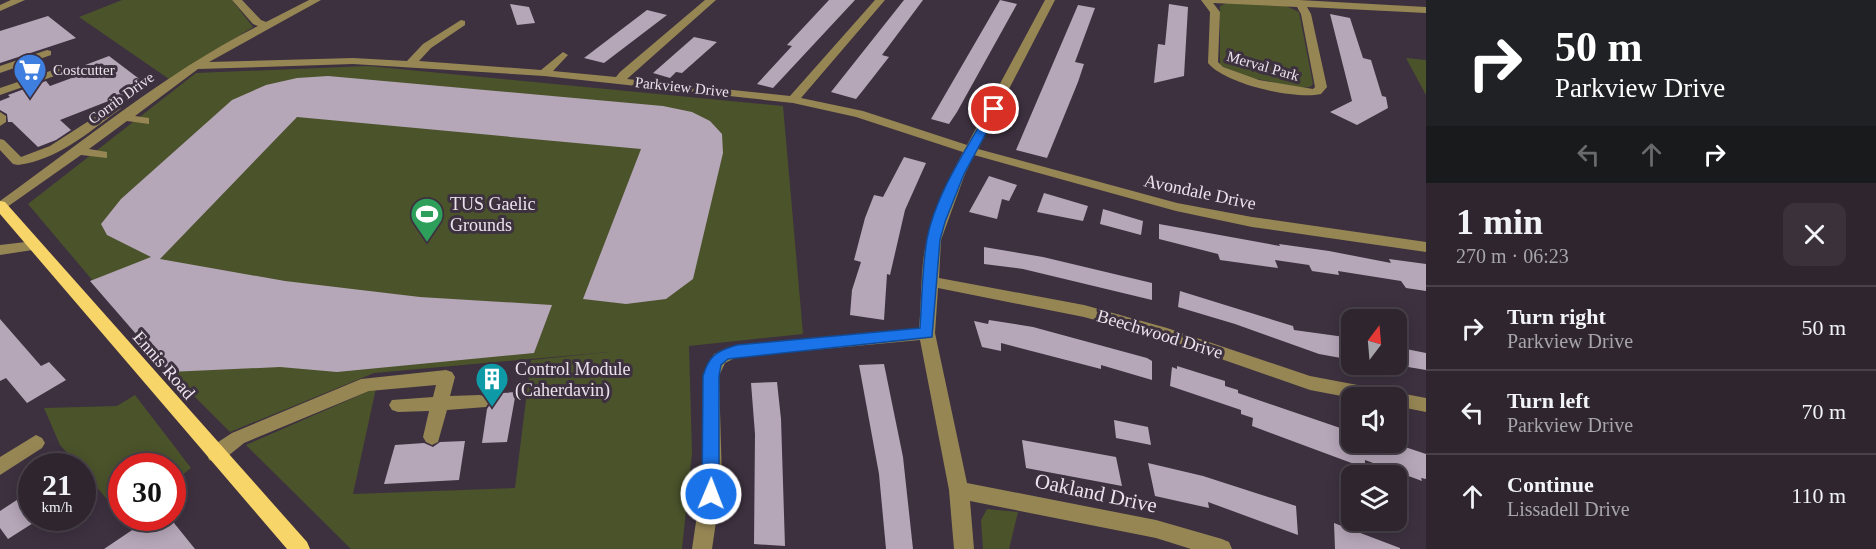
<!DOCTYPE html>
<html lang="en">
<head>
<meta charset="utf-8">
<style>
  body { margin:0; font-family:Georgia,serif; background:#3a313b; color:#f1f3f6; height:100vh; display:flex; flex-direction:column; font-size:22px; white-space:nowrap }
  * { box-sizing:border-box; margin:0 }
  p { font-size:20px; color:#a7a5aa }
  .icon { flex:none; width:33px; height:33px; fill:none; stroke:currentColor; stroke-width:2; stroke-linecap:round; stroke-linejoin:round }
  .map { position:relative; flex:1; overflow:hidden }
  .details { display:flex; flex-direction:column; background:#2e252f; width:450px }
  .details>* { flex:none }
  .hud { background:#202124; color:#fff; overflow:hidden }
  .needle { width:39px; rotate:16deg }
  .tools { position:absolute; left:1341px; top:309px; display:grid; gap:12px }
  .tools a { display:grid; place-items:center; width:66px; height:66px; border-radius:12px; background:#2e252f; box-shadow:0 3px 15px #0003,0 0 0 2px #49424b; font-size:30px }
  .speed { position:absolute; left:18px; top:453px; display:flex; gap:12px; font-size:30px; font-weight:700; text-align:center }
  .speed>* { display:grid; place-content:center; width:78px; height:78px; border-radius:50%; background:#2e252f; box-shadow:0 3px 15px #0003,0 0 0 2px #49424b; line-height:1 }
  .speed small { font-size:15px; font-weight:400 }
  .speed .limit { border:9px solid #d22; background:#fff; color:#111 }
  .pin { position:absolute; display:grid; place-items:center; width:51px; height:51px; color:#fff; margin:-26px; border:3px solid #fff; border-radius:50%; box-shadow:0 2px 6px #0007 }
  .me { position:absolute; width:66px; margin:-33px; rotate:1deg; stroke-linejoin:round; filter:drop-shadow(0 0 4px #0008) }
  .turn { display:flex; align-items:center; gap:21px; height:126px; padding:0 30px; font-size:27px }
  .turn .icon { width:78px; height:78px; stroke-width:2.5 }
  .turn b { display:block; font-size:42px; line-height:51px }
  .lanes { display:flex; align-items:center; height:57px; padding:0 30px; background:#0003; justify-content:center; gap:30px; direction:ltr }
  .lanes .off { opacity:.35 }
  .round { display:grid; place-items:center; flex:none; width:63px; height:63px; border-radius:12px; background:#3a313b }
  .overview { display:flex; align-items:center; justify-content:space-between; height:102px; padding:0 30px }
  h1 { font-size:36px; font-weight:600; line-height:45px }
  ul { padding:0; list-style:none }
  li { display:flex; align-items:center; gap:18px; height:84px; padding:0 30px; border-top:2px solid #49424b }
  li div { flex:1 }
  li b { display:block; font-size:22px }
  li em { font-style:normal }
  main { display:flex; flex:1; min-height:0 }
  .map>svg:first-child { display:block }
  .green { fill:#4b532b }
  .building { fill:#b5a6b8 }
  .lines { fill:none; stroke-linecap:round; stroke-linejoin:round }
  .minor { fill:#968654; fill-rule:evenodd }
  .major { fill:#f8d568; fill-rule:evenodd }
  .route { fill:#1a73e8; stroke:#114b97; stroke-width:1.5 }
  .labels { text-anchor:middle; stroke-width:6; stroke-linejoin:round; paint-order:stroke }
  .far-street-label { font-size:15px; fill:#ebe3ec; stroke:#3d313f }
  .far-poi-label { font-size:15px; fill:#ebe3ec; stroke:#3d313f; text-anchor:start }
  .street-label { font-size:18px; fill:#ebe3ec; stroke:#3d313f }
  .poi-label { font-size:18px; fill:#ebe3ec; stroke:#3d313f; text-anchor:start }
  .near-street-label { font-size:21px; fill:#ebe3ec; stroke:#3d313f }
</style>
</head>
<body>
<main>
<div class="map">
<svg width="1426" height="549" viewBox="0 0 1426 549">
  <rect width="100%" height="100%" fill="#3d313f"/>
  <path class="green" d="M122,0h110l21,27 -84,52 -90,-62z
    M1227,3l57,2 15,7 14,72 -3,3 -9,1 -64,-13 -17,-10v-59z
    M1406,58l20,2v35z
    M368,66l415,40 20,228 -114,12 3,107 -10,96h-331l-105,-104 130,-57 -23,106 162,-6 16,-128 78,-8 -235,21 -144,59 -61,-61 -141,-167 168,-131z
    M135,395l56,73 -18,14 -1,-16h-50l-1,50 -38,-45 -1,-5h-3l-19,-21 -16,-37 73,-2z
    M987,509l31,3 -9,37h-26l-2,-29z"/>
  <path class="building" d="M829,0h26l-82,88 -16,-4 35,-38 -5,-1z
    M904,0h19l-41,55 7,2 -25,32 -8,10 -25,-7z
    M1000,0l17,4 -60,108 -8,12 -18,-5z
    M510,4l19,3 6,16 -18,2z
    M1169,4l19,3 -4,69 -30,7 4,-39 7,1z
    M1078,5l17,3 -20,54 9,2 -6,18 -31,76 -31,-8z
    M647,10l20,5 -63,48 -20,-5z
    M1330,14l20,4 13,40 8,2 11,36 4,1 2,11 -31,17 -27,-13 22,-11z
    M48,16l28,22 -76,25v-32z
    M694,37l23,5 -35,31 -6,-1 -6,6 -17,-5z
    M109,56l33,25 -18,7 5,5 -69,27 11,10 -15,10 -18,7 -26,-25h-4l-1,-8 -7,-4v-9l10,-4 -2,-2 38,-14 4,5 38,-14 -8,-5z
    M328,76l335,30 29,6 18,9 12,13 1,19 -30,126 -27,20 -40,5 -43,-5 58,-150 -344,-32 -137,142 125,22 135,16 132,8 -18,48 -197,19 -57,-5 -111,5 -79,-91 61,-24 -44,-22 -6,-11 20,-25 111,-99 34,-15 31,-7z
    M904,157l22,6 -21,47 -15,65 -3,-1 -3,46 -34,-5 2,-25 9,-28 -7,-2 11,-42 9,-23 9,2z
    M989,176l28,9 -8,16 -7,-2 -5,20 -28,-7z
    M1044,193l44,13 -5,15 -46,-9z
    M1103,209l40,12 -2,14 -41,-11z
    M1159,224l121,22 -1,-2 50,7 62,12 -2,-4 37,5v27l-20,-3 -5,-7 -63,-10 1,4 -27,-4 -3,-6 -34,-5 3,8 -58,-8 -2,-6 -59,-15z
    M984,247l59,10 109,26v17l-129,-31 -39,-5z
    M1180,291l113,35 1,4 58,8v22l-33,-6 -84,-30 -57,-17z
    M0,319l41,47 8,-4 17,18 -39,23 -21,-25 -6,3z
    M989,320l44,7 114,31 5,3v19l-51,-15v4l-100,-26v8l-19,-4 -8,-26 14,3z
    M1396,347l30,6v17l-30,-5z
    M884,364l19,93 10,92h-27l-7,-75 -20,-109z
    M1177,366l48,15v5l13,4v3l114,39v10h28l25,9v-4l21,7v25l-5,-1 1,3 -57,-21v8l-113,-42 1,-8 -12,-4v-4l-71,-24 2,-19 5,2z
    M777,382l4,37 4,127 -31,-2 1,-110 -4,-51z
    M516,392l-9,50 -25,1 5,-34 4,-6 -2,-9z
    M1114,420l34,7 3,18 -35,-7z
    M1022,440l94,17 6,29 -96,-18z
    M465,441l-6,39 -75,4 11,-39 29,-2 9,4 7,-5z
    M1148,463l55,13 93,30 2,29 -90,-33 1,6 -54,-12z
    M32,490v28h9l-33,21 -8,-11v-17z
    M150,518h20l25,31h-91z
    M1334,523l66,25v1h-65z"/>
  <g class="lines">
    <path class="minor" d="M11,0h14l-25,11v-6z
      M232,0h10l19,20 5,2 43,-22h12l-112,62 144,-4 54,3 16,-17 38,-24 4,1v4l-34,23 -12,13 122,9 22,-18 5,3 -15,16 63,6 4,-5 85,-72h11l-89,79 163,17 85,-96h10l-84,98 62,13 104,34 78,-145h10l-77,149 199,54 75,14 174,25v10l-174,-25 -76,-16 -202,-56 -9,19 -24,66 -2,38 145,27 83,23 143,48 116,22v14l-30,-6v-8h-44l-42,-8 -152,-53 -74,-20 -146,-29 -3,45 32,150 189,37 66,19 7,3 3,7h-41l-35,-11 -186,-37 4,48h-20l-5,-59 -29,-150 -183,17 -12,6 -6,13 3,105 -10,68h-20l10,-68 1,-105 11,-22 23,-9 182,-17c3,-29 1,-61 8,-89 7,-29 22,-60 36,-87l-107,-35 -63,-14 -249,-27 -191,-12 -155,5 -63,47 14,2v6l-22,-3 -38,28 18,3v6l-26,-3 -81,57v-11c84,-60 165,-128 258,-175l-5,-2z
      M1201,0h98l127,7v6l-119,-6 4,7 16,73 -6,7c-26,6 -96,-10 -113,-31l2,-51zM1213,3l84,4 4,7 14,73 -2,2 -54,-9 -36,-13 -5,-5 2,-50z
      M47,50l4,1v4l-51,18v-7z
      M62,67l4,1v4l-66,23v-7z
      M115,104l6,4 -2,2c-31,23 -62,50 -101,55l-5,-1 -13,-14v-11l4,1 17,17 29,-11z
      M0,112l6,4v6l-6,4z
      M34,241l7,5 -2,3 -39,6v-10z
      M446,370l6,2 3,5 -5,19 30,-1 6,2 3,5 -3,5 -39,3 -9,32 -6,3 -6,-3 -3,-5 6,-26 -31,1 -6,-2 -3,-5 3,-5 41,-3 3,-12 -67,6 -125,52 -21,17 -7,2 -7,-2 -2,-6 2,-6 23,-15 129,-54z
      M36,435l6,3 3,5 -3,5 -42,27v-18z"/>
    <path class="major" d="M0,201l5,1 302,340 3,7h-23l-287,-335z"/>
  </g>
  <path class="route" d="M994,106l5,3 -35,65 -19,48 -5,18 -8,97 -204,22 -7,6 -2,11v118l-2,6 -6,2 -7,-2 -2,-6 1,-118c6,-21 14,-25 34,-31l183,-17c2,-29 2,-60 7,-89 9,-46 39,-89 62,-130z"/>
  <defs>
    <g id="supermarket-pin" transform="scale(1.725)"><path d="M0 17L-7.5 6A9.5 9.5 0 1 1 7.5 6Z" fill="#3f7fe0" stroke="#3d313f"/><path d="M-6-5.5h2.5l.6 2H6L4.5 2H-2.5L-4.4-4H-6ZM-1.5 3.2a1.3 1.3 0 1 0 .1 0ZM3 3.2a1.3 1.3 0 1 0 .1 0Z" fill="#fff"/></g>
    <g id="stadium-pin" transform="scale(1.725)"><path d="M0 17L-7.5 6A9.5 9.5 0 1 1 7.5 6Z" fill="#2e9e5b" stroke="#3d313f"/><path d="M0-5a6.5 5 0 1 0 0 10a6.5 5 0 1 0 0-10ZM-3.5-1.8h7v3.6h-7Z" fill="#fff"/></g>
    <g id="building-pin" transform="scale(1.725)"><path d="M0 17L-7.5 6A9.5 9.5 0 1 1 7.5 6Z" fill="#0f9aa8" stroke="#3d313f"/><path d="M-4-6H4V6H1V3H-1V6H-4ZM-2.5-4.3h1.7v1.8h-1.7ZM.8-4.3h1.7v1.8H.8ZM-2.5-1h1.7V.8h-1.7ZM.8-1h1.7V.8H.8Z" fill="#fff"/></g>
  </defs>
  <g fill-rule="evenodd">
    <use href="#supermarket-pin" x="30" y="70"/>
    <use href="#stadium-pin" x="427" y="214"/>
    <use href="#building-pin" x="492" y="379"/>
  </g>
  <g class="labels">
    <g class="far-street-label">
      <text transform="translate(1263 66) rotate(16)" y="5">Merval Park</text>
      <text transform="translate(682 87) rotate(6)" y="5">Parkview Drive</text>
      <text transform="translate(121 98) rotate(-36)" y="5">Corrib Drive</text>
    </g>
    <g class="far-poi-label">
      <text x="53" y="75">Costcutter</text>
    </g>
    <g class="street-label">
      <text transform="translate(1200 192) rotate(12)" y="6">Avondale Drive</text>
      <text transform="translate(1160 334) rotate(17)" y="6">Beechwood Drive</text>
      <text transform="translate(164 365) rotate(49)" y="6">Ennis Road</text>
    </g>
    <g class="poi-label">
      <text x="450" y="210">TUS Gaelic<tspan x="450" dy="21">Grounds</tspan></text>
      <text x="515" y="375">Control Module<tspan x="515" dy="21">(Caherdavin)</tspan></text>
    </g>
    <g class="near-street-label">
      <text transform="translate(1096 493) rotate(12)" y="7">Oakland Drive</text>
    </g>
  </g>
</svg>
<div class="tools">
<a><svg class="needle" viewBox="-14 -14 28 28"><path d="M0-13l5 13h-10z" fill="#e53935"/><path d="M0 13l5-13h-10z" fill="#a7a5aa"/></svg></a>
<a><svg class="icon" aria-label="sound" viewBox="0 0 24 24"><path d="M4 9h4l5-4v14l-5-4H4zM17 9q2 3 0 6"/></svg></a>
<a><svg class="icon" aria-label="layers" viewBox="0 0 24 24"><path d="M12 4l9 5-9 5-9-5zM3 14l9 5 9-5"/></svg></a>
</div>
<div class="speed"><div>21<small>km/h</small></div><div class="limit">30</div></div>
<div class="pin" style="left:994px;top:109px;background:#d93025"><svg class="icon" aria-label="arrive" viewBox="0 0 24 24"><path d="M6 21V4h12l-3 4 3 4H6"/></svg></div>
<svg class="me" style="left:711px;top:494px" viewBox="-20 -20 40 40"><circle r="17" fill="#1a73e8" stroke="#fff" stroke-width="3"/><path d="M0-11L8 9 0 5-8 9z" fill="#fff"/></svg>
</div>
<section class="details">
<div class="hud">
<div class="turn"><svg class="icon" aria-label="right" viewBox="0 0 24 24"><path d="M7 20v-9h11M14 6l5 5-5 5"/></svg><div><b>50 m</b>Parkview Drive</div></div>
<div class="lanes"><svg class="icon off" aria-label="left" viewBox="0 0 24 24"><path d="M17 20v-9H6M10 6l-5 5 5 5"/></svg><svg class="icon off" aria-label="ahead" viewBox="0 0 24 24"><path d="M12 20V5M6 11l6-6 6 6"/></svg><svg class="icon" aria-label="right" viewBox="0 0 24 24"><path d="M7 20v-9h11M14 6l5 5-5 5"/></svg></div>
</div>
<div class="overview"><div><h1>1 min</h1><p>270 m · 06:23</p></div><a class="round"><svg class="icon" aria-label="close" viewBox="0 0 24 24"><path d="M6 6l12 12M18 6L6 18"/></svg></a></div>
<ul>
<li><svg class="icon" aria-label="right" viewBox="0 0 24 24"><path d="M7 20v-9h11M14 6l5 5-5 5"/></svg><div><b>Turn right</b><p>Parkview Drive</p></div><em>50 m</em></li>
<li><svg class="icon" aria-label="left" viewBox="0 0 24 24"><path d="M17 20v-9H6M10 6l-5 5 5 5"/></svg><div><b>Turn left</b><p>Parkview Drive</p></div><em>70 m</em></li>
<li><svg class="icon" aria-label="ahead" viewBox="0 0 24 24"><path d="M12 20V5M6 11l6-6 6 6"/></svg><div><b>Continue</b><p>Lissadell Drive</p></div><em>110 m</em></li>
</ul>
</section>
</main>
</body>
</html>
